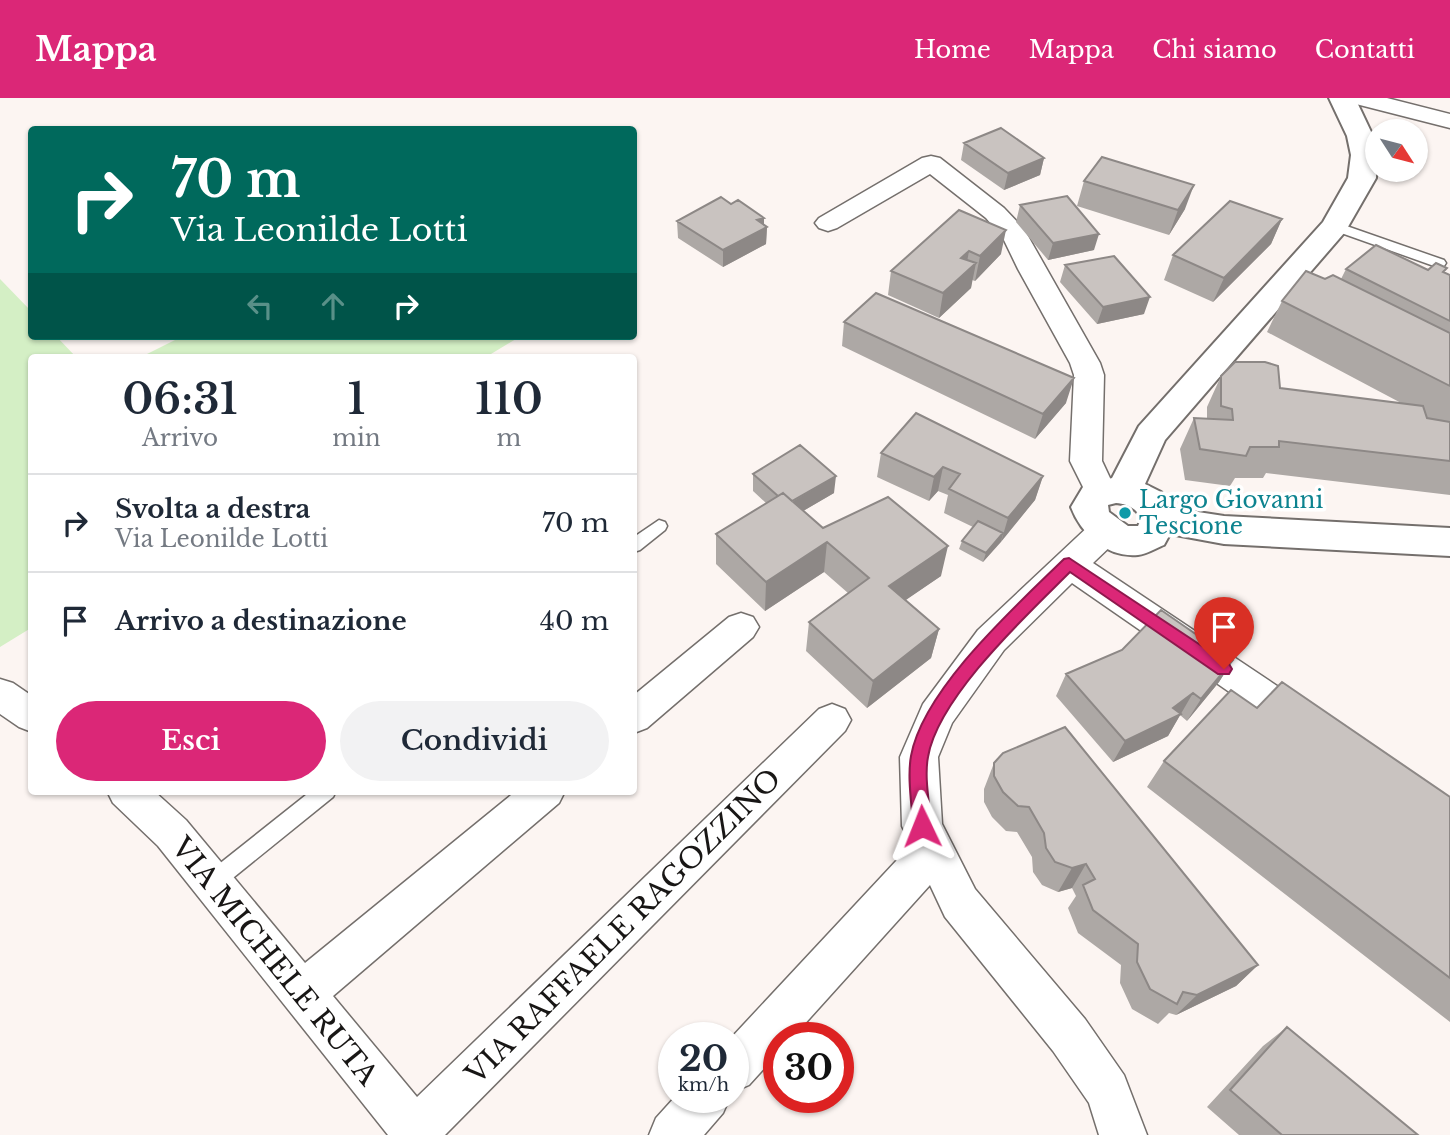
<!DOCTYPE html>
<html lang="it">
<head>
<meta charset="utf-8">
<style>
  body { margin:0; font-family:"Libre Baskerville",serif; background:#f2f2f3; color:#1f2937; height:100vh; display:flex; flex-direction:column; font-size:26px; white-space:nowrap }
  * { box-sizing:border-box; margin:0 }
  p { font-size:23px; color:#747a83 }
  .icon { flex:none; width:38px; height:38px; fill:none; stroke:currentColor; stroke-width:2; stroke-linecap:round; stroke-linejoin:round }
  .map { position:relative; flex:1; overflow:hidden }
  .drawer { position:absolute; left:28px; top:256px; width:609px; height:441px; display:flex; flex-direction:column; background:#fff; border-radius:7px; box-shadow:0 2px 5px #0004 }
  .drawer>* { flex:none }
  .guide { position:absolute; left:28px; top:28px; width:609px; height:214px; border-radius:7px; box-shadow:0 2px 5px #0004; background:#00695c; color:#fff; overflow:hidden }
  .needle { width:46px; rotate:126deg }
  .tools { position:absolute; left:1365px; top:21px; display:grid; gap:14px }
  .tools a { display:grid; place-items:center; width:63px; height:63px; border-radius:50%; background:#fff; box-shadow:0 2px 5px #0004; font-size:35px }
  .speed { position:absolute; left:658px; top:924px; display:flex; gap:14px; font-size:35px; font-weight:700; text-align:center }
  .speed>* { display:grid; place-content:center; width:91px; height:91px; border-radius:50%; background:#fff; box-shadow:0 2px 5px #0004; line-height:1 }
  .speed small { font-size:18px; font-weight:400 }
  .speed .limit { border:10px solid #d22; background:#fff; color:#111 }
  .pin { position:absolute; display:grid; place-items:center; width:60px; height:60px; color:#fff; margin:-72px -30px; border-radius:50% 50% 50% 0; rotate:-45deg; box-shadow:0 0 7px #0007 }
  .pin .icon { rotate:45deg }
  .me { position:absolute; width:77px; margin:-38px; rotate:358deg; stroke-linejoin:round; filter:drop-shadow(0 0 5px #0008) }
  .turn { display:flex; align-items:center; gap:24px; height:147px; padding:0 28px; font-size:32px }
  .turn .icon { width:91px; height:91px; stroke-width:2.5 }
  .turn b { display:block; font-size:49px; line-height:60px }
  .lanes { display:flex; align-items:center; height:66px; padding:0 28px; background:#0003; justify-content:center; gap:35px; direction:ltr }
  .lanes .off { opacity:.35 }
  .eta { display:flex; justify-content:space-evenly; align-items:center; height:119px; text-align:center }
  .eta b { font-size:42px; font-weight:600; line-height:49px }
  .button { display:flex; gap:14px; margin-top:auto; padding:14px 28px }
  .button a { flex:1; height:80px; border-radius:42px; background:#db2777; color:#fff; font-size:28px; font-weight:600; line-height:80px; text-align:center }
  .button a+a { background:#f2f2f3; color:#1f2937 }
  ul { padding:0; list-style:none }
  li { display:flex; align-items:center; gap:21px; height:98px; padding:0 28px; border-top:2px solid #e0e1e3 }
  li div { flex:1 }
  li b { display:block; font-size:26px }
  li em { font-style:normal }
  header { display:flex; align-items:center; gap:42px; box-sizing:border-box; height:98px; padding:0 35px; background:#db2777; color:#fff }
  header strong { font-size:33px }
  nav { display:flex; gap:38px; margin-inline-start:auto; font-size:24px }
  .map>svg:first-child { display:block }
  .green { fill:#d4efc5 }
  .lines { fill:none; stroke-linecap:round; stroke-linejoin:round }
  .lane-casing { stroke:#746f6c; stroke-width:3 }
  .street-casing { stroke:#746f6c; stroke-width:3 }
  .secondary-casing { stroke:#746f6c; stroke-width:4 }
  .lane { fill:#fff; fill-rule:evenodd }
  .street { fill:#fff; fill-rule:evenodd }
  .secondary { fill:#fff; fill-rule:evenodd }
  .wall { fill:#ada8a5 }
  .shaded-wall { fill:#8d8886 }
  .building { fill:#c9c3c0; stroke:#8d8886; stroke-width:2 }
  .route { fill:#db2777; stroke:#8e194d; stroke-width:2 }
  .culture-dot { fill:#0f9aa8; stroke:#fff; stroke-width:2.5 }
  .labels { text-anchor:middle; stroke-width:7; stroke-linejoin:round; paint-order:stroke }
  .culture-label { font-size:23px; fill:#0d838f; stroke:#fff; text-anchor:start }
  .near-street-label { font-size:28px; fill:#181615; stroke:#fff }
</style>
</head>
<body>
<header>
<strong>Mappa</strong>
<nav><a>Home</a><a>Mappa</a><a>Chi siamo</a><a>Contatti</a></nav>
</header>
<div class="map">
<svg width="1450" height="1037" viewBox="0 0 1450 1037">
  <rect width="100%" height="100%" fill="#fcf5f2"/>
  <path class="green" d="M0,181l31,32 1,25h24l20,21h-44l-1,271 -31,19z
    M183,238h338l-35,21h-345z"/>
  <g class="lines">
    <g class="lane-casing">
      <path id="lane" d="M1335,124l109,38 2,3 -2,3h-10l-104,-37 -1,-3z
        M659,422l6,2 2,4 -2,4 -25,20 -6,2v-15z
        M311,693h25l-3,6 -115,93 -7,3 -7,-3 -3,-7 3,-7z"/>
    </g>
    <g class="street-casing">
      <path id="street" d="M1349,0h38l63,16v14l-98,-25z
        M931,58l9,2 64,50 20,21 76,134 4,12 -2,86 15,32 -5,8 -11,4 -11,-4 -20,-40 4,-86 -4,-12 -52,-94 -15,-31 -17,-20 -56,-44 -93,54 -9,3 -9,-3 -4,-5 4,-5 103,-60z
        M1104,422l12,3 5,9 -5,9 -23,22 226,151 6,11 -6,11 -13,5 -13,-5 -221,-153 -68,67 -52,73 -14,34 4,67 33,65 110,130 39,56 23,60h-48l-10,-32 -36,-52 -108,-134 -15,-32 -138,153h-13v14l-30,33 -16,7v-54h-2l166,-178 16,-11 -11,-23 -2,-69 23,-53 55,-74 114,-107z
        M741,515l12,4 6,10 -6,10 -106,91 -13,5v-38l95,-78z
        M0,581l13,4 19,13v36l-13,-5 -19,-13z
        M832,606l13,5 6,11 -6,11 -400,404h-57l-230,-289 -45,-43 -6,-12h47l32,29 119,143 211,-172h49l-6,12 -226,193 84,101 402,-388z
        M675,999h55l-7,16 -19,22h-55l7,-17z"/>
    </g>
    <g class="secondary-casing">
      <path id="secondary" d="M1329,0h26l18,38 4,19 -1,23 -31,54 -180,208 -20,44 16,8 11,16 52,8 226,12v28l-226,-12 -54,-10 -6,11c-8,3 -17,9 -26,10 -31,3 -57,-21 -67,-48l12,-20 29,-9 27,-52 184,-204 25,-44 3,-23 -4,-19zM1116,405c11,1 21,5 25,16l-3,7h-10l-19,-14 -1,-7z"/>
    </g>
    <use href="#lane" class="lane"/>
    <use href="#street" class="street"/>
    <use href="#secondary" class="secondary"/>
  </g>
  <path class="wall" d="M964,45l80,15 -4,17 -36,15 -43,-30z
    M1084,83l101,28 -16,26 -92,-29z
    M731,106l33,14v8l3,1 -1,17 -43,23 -45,-29 -1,-17z
    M1020,107l74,45 -46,10 -32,-38z
    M959,112l42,44 -26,27 -3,-1 -1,8 -32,30 -51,-23 3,-24z
    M1282,121l-11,25 -58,58 -49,-22 9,-25z
    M1065,167l79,49 -47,10 -37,-42z
    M1346,171l82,1 16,3 6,2v220l-184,-22 -3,5h-28l-5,8 -45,-6 -5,-31 14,-31 13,1v-12l14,-31 59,12 123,16 -136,-72 15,-31 43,-22h16z
    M844,224l222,81 -31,36 -193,-93z
    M881,355l162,23 -8,24 -52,62 -24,-13 3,-8 11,-14 -29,-14 4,-18 -10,-4 -9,10 -52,-24z
    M753,376l81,19 -31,18 20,17 118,48 -36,24 34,29 -8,29 -64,50 -61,-57 3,-29 39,-29 -24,-21 -59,39 -49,-47v-30l50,-31 -13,-12z
    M1233,562l-14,22 -32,39 -7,-6 -12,21 -55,26 -57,-66 10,-22z
    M1257,610l193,89v225l-303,-235 17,-26z
    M994,665l264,202 -22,21 -60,29 -7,-2 -11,11 -26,-15 -12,-26 1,-18 -43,-32 -10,-25 8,-12 -4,-8 -14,4 -16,-7 -9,-13 -1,-15 -15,-25 -11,-1 -14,-14 -8,-15v-13z
    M1287,929l131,108h-179l-32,-28 56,-61z"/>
  <path class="shaded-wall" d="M1044,60l-4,17 -36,15 4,-17z
    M1194,87l-9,24 -16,26 9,-25z
    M764,120v11l3,-2 -1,17 -43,23v-17l34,-30z
    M1282,121l-11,25 -58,58 11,-24z
    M1006,132l-5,24 -26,27 5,-25z
    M1099,136l-5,16 -46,10 5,-17z
    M969,153l-4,22 11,-10 -5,25 -32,30 4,-25 18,-35z
    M1150,199l-6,17 -47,10 6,-17z
    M1074,280l-8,25 -31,36 8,-25z
    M943,369l-5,24 -9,10 5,-24z
    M836,378l-2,17 -48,28 1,-16z
    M1043,378l-8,24 -34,42 7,-24z
    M1003,435l-2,9 -18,20 3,-9z
    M827,444l-3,30 -59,39 1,-29z
    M948,448l-7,30 -57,39 5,-29z
    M939,531l-8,29 -64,50 6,-27z
    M1233,562l-14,22 -32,39 14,-22z
    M1193,595l-25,43 -55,26 12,-21 48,-33z
    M1086,766l-14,24 -14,4 14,-24z
    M1258,867l-22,21 -60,29 21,-20z"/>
  <path class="building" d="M1001,30l43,30 -36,15 -44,-30z
    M1102,59l92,28 -16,25 -94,-29z
    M1067,98l32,38 -46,9 -33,-38z
    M721,99l10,7 7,-4 26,18 -7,2 10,7 -44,23 -46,-29z
    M1230,103l52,18 -58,59 -51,-23z
    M959,112l47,20 -26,26 -11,-5 -8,7 15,5 -33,30 -52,-22z
    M1376,147l52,25 8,-7 11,5 -4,4 7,3v46l-104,-52z
    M1114,158l36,41 -47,10 -38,-42z
    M1306,173l19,8 8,-4 117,58v53l-168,-85z
    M876,195l198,85 -31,36 -199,-92z
    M1235,264h30l13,4 2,22 143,18 4,12 23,4v39l-171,-20v6h-29l-4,9 -46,-7 -6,-31 39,2 -1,-11 -11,-3v-30z
    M916,315l127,63 -35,42 -59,-29 11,-15 -17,-7 -9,10 -53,-24z
    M800,347l36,31 -44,25 -9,-8 -5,3 -25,-22z
    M783,395l40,35 65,-31 60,49 -59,40 50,43 -66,52 -64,-59 60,-44 -42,-36 -61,40 -50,-48z
    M978,423l25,12 -17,20 -24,-12z
    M1161,512l72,50 -32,39 -8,-6 -20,15 8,6 -56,27 -59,-67 56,-24z
    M1282,584l168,115v181l-286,-217 67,-71 26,18z
    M1065,629l193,238 -61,30 -14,-3 -6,12 -27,-15 -13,-27 1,-18 -45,-34 -10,-25 12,-6 -9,-15 -14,4 -17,-6 -9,-14 -2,-15 -15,-26 -11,-1 -15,-14 -9,-16v-13l9,-10z
    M1287,929l131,108h-136l-52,-45z"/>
  <path class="route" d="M1069,460l160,106 3,5 -3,5h-11l-148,-102c-42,42 -132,125 -142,185 -4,21 2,48 3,69l-3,6 -6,2 -7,-2 -2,-6c-1,-21 -6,-48 -2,-70 12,-67 105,-150 153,-197z"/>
  <circle class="culture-dot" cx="1125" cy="415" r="7"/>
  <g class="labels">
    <g class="culture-label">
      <text x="1139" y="410">Largo Giovanni<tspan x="1139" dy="26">Tescione</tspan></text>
    </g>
    <g class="near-street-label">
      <text transform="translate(623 828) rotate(-45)" y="10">VIA RAFFAELE RAGOZZINO</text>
      <text transform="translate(275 863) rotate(51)" y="10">VIA MICHELE RUTA</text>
    </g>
  </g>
</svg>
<div class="tools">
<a><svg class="needle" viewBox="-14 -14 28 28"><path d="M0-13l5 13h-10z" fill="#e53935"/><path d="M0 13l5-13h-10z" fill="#747a83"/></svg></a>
</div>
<div class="speed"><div>20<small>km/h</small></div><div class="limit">30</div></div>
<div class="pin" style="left:1224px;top:571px;background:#d93025"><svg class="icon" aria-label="arrive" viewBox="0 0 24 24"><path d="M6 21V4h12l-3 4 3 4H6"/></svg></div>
<svg class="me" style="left:922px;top:728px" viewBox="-20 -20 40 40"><path d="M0-17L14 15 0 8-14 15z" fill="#db2777" stroke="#fff" stroke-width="4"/></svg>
<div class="guide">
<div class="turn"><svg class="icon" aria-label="right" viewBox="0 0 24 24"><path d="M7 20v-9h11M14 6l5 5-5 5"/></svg><div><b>70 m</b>Via Leonilde Lotti</div></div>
<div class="lanes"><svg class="icon off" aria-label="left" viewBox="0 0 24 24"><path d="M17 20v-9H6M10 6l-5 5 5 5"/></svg><svg class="icon off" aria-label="ahead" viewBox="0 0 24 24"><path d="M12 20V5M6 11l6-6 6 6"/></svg><svg class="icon" aria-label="right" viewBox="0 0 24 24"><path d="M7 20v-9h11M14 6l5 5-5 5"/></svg></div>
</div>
<section class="drawer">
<div class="eta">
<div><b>06:31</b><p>Arrivo</p></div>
<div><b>1</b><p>min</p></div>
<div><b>110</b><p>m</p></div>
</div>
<ul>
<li><svg class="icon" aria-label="right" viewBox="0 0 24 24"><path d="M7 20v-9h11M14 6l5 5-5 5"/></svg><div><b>Svolta a destra</b><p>Via Leonilde Lotti</p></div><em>70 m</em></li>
<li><svg class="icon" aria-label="arrive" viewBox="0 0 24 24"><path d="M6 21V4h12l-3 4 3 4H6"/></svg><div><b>Arrivo a destinazione</b></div><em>40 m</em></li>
</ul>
<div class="button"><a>Esci</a><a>Condividi</a></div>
</section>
</div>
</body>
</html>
